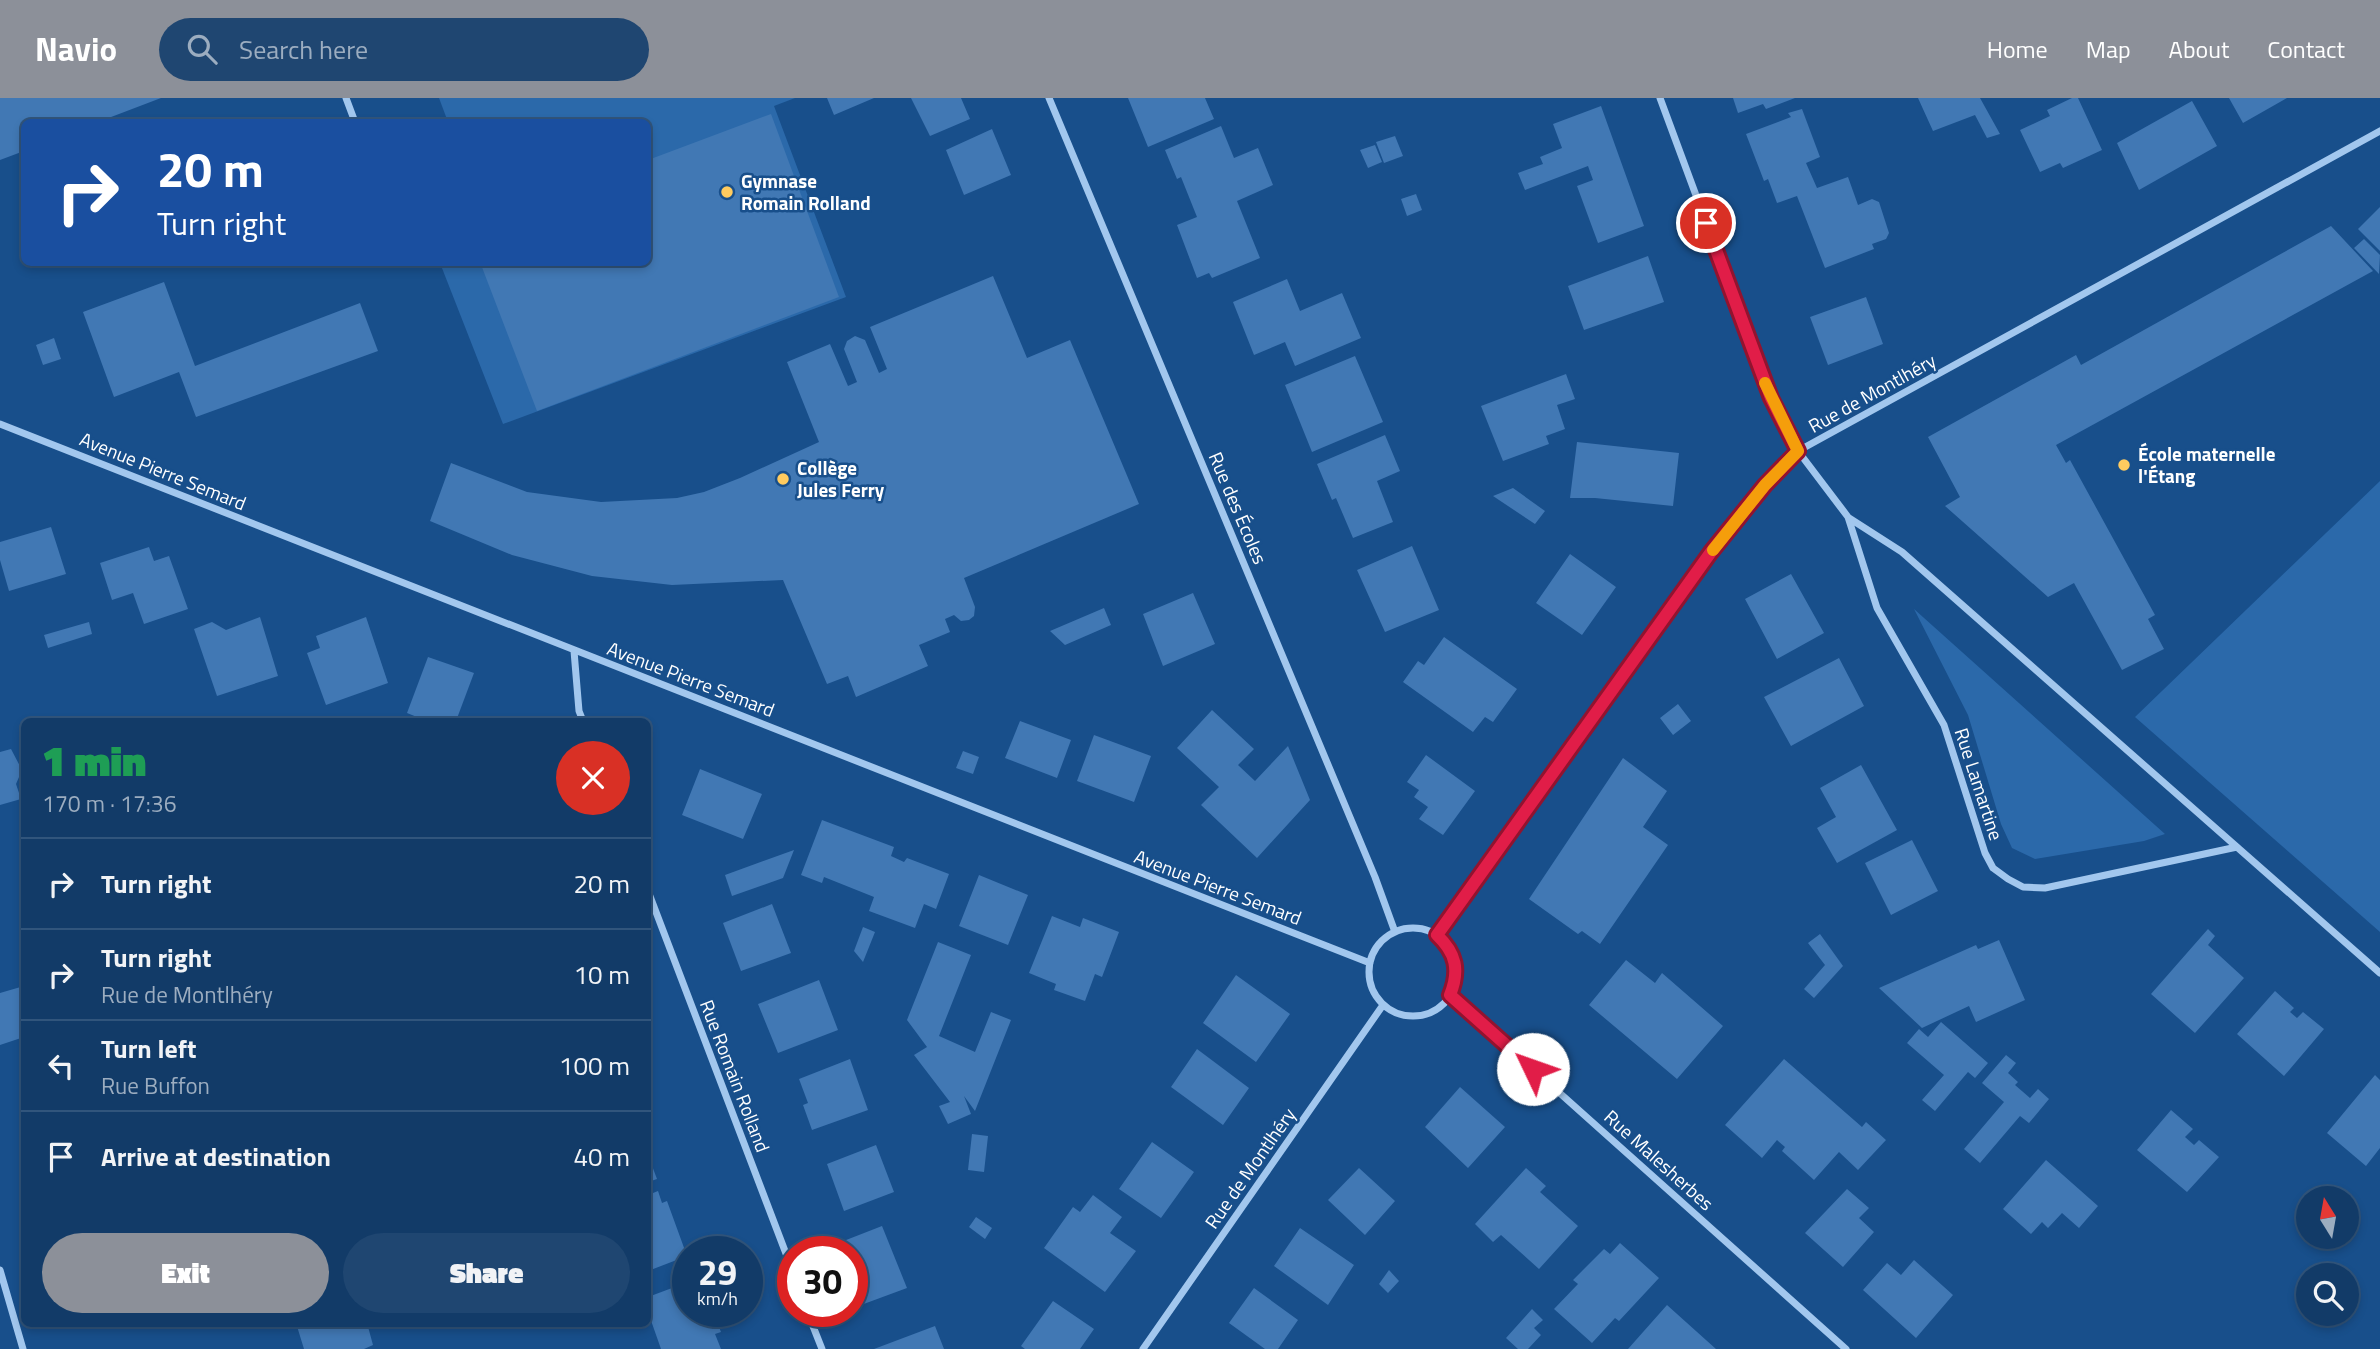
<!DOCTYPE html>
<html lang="en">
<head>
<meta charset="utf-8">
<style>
  body { margin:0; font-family:"Titillium Web",sans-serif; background:#1f4671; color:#f1f3f6; height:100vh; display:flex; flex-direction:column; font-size:26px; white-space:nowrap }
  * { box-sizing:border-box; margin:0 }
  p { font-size:23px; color:#9cadc0 }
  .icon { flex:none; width:38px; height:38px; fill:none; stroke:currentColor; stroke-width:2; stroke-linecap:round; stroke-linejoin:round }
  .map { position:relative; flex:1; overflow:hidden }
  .panel { position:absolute; left:21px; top:620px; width:630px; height:609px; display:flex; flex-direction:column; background:#123b68; border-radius:10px; box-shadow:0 4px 10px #0003,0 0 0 2px #31557c }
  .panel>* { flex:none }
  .hud { position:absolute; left:21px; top:21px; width:630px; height:147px; border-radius:10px; box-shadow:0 4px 10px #0003,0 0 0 2px #31557c; background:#1a4fa0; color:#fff; overflow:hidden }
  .needle { width:46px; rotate:349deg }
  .tools { position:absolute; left:2296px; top:1088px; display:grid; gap:14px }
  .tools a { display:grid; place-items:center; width:63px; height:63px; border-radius:50%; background:#123b68; box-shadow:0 4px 10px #0003,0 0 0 2px #31557c; font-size:35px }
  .speed { position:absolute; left:672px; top:1138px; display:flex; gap:14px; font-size:35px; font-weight:700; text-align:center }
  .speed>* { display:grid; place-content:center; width:91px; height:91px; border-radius:50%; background:#123b68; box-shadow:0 4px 10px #0003,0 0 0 2px #31557c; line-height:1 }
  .speed small { font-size:18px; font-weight:400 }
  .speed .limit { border:10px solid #d22; background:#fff; color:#111 }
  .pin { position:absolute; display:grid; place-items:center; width:60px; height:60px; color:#fff; margin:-30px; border:4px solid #fff; border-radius:50%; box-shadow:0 2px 7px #0007 }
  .me { position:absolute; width:77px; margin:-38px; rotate:312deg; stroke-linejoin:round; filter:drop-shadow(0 0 5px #0008) }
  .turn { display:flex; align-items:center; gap:24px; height:147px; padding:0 21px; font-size:32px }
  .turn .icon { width:91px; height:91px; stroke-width:2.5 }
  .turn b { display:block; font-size:49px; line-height:60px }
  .round { display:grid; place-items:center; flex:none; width:74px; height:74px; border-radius:37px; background:#1f4671 }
  .summary { display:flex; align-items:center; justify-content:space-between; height:119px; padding:0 21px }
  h1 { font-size:42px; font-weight:800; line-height:52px; color:#1e9e55 }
  .action { display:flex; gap:14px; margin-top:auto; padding:14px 21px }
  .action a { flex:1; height:80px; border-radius:42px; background:#8c9099; color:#fff; font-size:28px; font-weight:800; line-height:80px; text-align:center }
  .action a+a { background:#1f4671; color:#f1f3f6 }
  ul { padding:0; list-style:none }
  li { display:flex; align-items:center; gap:21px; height:91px; padding:0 21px; border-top:2px solid #31557c }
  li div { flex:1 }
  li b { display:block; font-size:26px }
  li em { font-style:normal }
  header { display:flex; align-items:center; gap:42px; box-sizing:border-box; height:98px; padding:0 35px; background:#8c9099; color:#fff }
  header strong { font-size:33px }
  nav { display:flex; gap:38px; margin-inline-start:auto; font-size:24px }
  .search { width:490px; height:63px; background:#1f4671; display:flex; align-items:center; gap:18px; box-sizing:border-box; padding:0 24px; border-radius:38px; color:#9cadc0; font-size:26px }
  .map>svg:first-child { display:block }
  .green { fill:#2b69aa }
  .building { fill:#4178b4 }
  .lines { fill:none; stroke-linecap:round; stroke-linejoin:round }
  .street { stroke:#a2c7ee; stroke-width:7 }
  .route-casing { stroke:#92132f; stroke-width:18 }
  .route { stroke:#e11d48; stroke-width:12 }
  .slow { stroke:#f59e0b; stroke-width:12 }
  .poi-dot { fill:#ffcb5f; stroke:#184f8b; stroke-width:2.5 }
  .labels { text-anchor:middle; stroke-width:5; stroke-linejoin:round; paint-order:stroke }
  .poi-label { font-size:19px; font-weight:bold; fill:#fff; stroke:#184f8b; text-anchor:start }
  .street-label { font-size:19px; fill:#fff; stroke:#184f8b }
</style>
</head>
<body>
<header>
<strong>Navio</strong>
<div class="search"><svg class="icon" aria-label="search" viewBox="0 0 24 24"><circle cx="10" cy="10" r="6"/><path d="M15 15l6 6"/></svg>Search here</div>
<nav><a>Home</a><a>Map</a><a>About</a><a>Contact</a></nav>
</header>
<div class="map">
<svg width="2380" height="1251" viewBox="0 0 2380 1251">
  <rect width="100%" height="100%" fill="#184f8b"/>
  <path class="green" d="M439,0h356l-21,8 72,191 -343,127 -63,-161 208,-1v-140h-200z
    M2380,383v451l-245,-215z
    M1914,511l251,225 -21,7 -109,18 -23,-11 -11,-24 -33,-109z"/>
  <path class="building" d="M0,0h161l-63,24h-74v29l-24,9z
    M827,0h47l-40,17z
    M911,0h50l9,21 -40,17z
    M1128,0h77l9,21 -66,28z
    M1733,0h62l-29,11 -3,-5 -25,9z
    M1918,0h62l20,36 -13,4 -12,-23 -42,16z
    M2072,0h6l24,52 -39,18 -3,-5 -20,9 -20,-42 30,-14 -3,-6z
    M2229,0h58l-44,25z
    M2192,3l25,45 -78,44 -22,-47z
    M1601,8l43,120 -46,17 -21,-57 16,-6 -5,-14 -63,24 -7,-17 25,-9 -3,-7 22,-9 -9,-24z
    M1802,11l18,48 -14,6 11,25 31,-11 10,28 14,-6 7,3 10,31 -3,6 -14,5 2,5 -49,19 -28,-72 -20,7 -9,-24 -4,2 -18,-47 45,-17 -3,-4z
    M771,16l68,183 -302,114 -57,-149h168v-102z
    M1221,28l13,32 24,-10 15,37 -36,16 23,57 -48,20 -3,-5 -12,5 -20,-53 20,-8 -16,-40 -4,2 -12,-29z
    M992,31l19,46 -47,20 -18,-45z
    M1395,38l8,20 -19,7 -8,-21z
    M1375,47l7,17 -14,6 -8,-18z
    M1416,96l6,16 -15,6 -6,-17z
    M2380,109v44l-22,-22z
    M2331,128l42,45 -317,174 10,18 4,-3 85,155 -7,4 16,30 -42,21 -48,-87 -26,14 -103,-91 15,-9 -32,-60 148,-82 5,10z
    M2364,141l16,16 -1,19 -25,-26z
    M1648,158l16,46 -80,28 -16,-44z
    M993,178l34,82 43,-18 69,164 -175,74 11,29 -1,9 -5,4 -8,1 -7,-6 -9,4 5,13 -31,13 9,21 -72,31 -8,-21 -21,8 -44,-104 -111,5 -80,-9 -80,-21 -82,-34 21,-58 76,29 74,10 76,-4 27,-6 36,-14 79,-36 -32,-80 43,-18 18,42 9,-4 -13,-33 3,-8 8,-5 10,4 14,33 8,-4 -17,-42z
    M1287,181l13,32 42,-18 19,45 -66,28 -10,-24 -31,13 -21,-53z
    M164,184l31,84 165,-63 18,48 -182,66 -17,-45 -65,25 -31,-85z
    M1866,199l17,47 -55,21 -18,-48z
    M54,240l7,21 -18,6 -7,-20z
    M1355,258l28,66 -71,30 -27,-67z
    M1566,276l9,25 -18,6 8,24 -19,7 3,8 -46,17 -22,-55z
    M1385,337l15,36 -23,10 16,41 -40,16 -17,-40 -4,2 -15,-36z
    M1577,344l102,11 -6,53 -78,-8h-25z
    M1513,390l32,23 -10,13 -42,-28z
    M51,429l15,47 -57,17 -9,-31v-18z
    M1412,448l27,64 -54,22 -28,-62z
    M149,449l5,14 15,-5 19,53 -44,15 -11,-31 -21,7 -12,-37z
    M1570,456l46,33 -34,48 -46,-32z
    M1791,476l33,59 -47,26 -32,-60z
    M1193,495l22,51 -52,22 -20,-52z
    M1104,510l7,17 -46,20 -15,-14z
    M260,519l18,59 -61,20 -23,-67 18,-7 14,8z
    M366,519l22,66 -62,22 -19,-52 13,-5 -4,-12z
    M89,524l3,12 -44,14 -4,-13z
    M1444,539l73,52 -24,33 -8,-5 -12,15 -70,-50 15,-21 6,4z
    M428,559l46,16 -18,48h-29l-20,-8z
    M1839,560l25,48 -73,40 -27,-49z
    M1678,606l13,17 -18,14 -13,-17z
    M1212,612l42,39 -16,16 17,16 33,-35 22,54 -53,58 -56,-53 18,-18 -42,-39z
    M1020,623l51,19 -14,38 -52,-20z
    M1094,637l57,21 -17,46 -57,-21z
    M11,651l11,21 -6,14 5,15 -21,6v-53z
    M963,653l16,6 -6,17 -17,-6z
    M1426,657l49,36 -32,44 -24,-16 9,-12 -14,-10 5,-7 -12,-8z
    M1623,660l44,33 -24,36 25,18 -68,99 -18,-13 -4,3 -49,-35z
    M1861,667l36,65 -60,33 -20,-35 19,-11 -16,-29z
    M700,671l62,25 -19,45 -61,-24z
    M822,722l72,27 -3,9 13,6 3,-4 42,16 -13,35 -12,-5 -9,24 -46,-17 5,-14 -50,-20 -2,6 -21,-8z
    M1912,742l26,51 -47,24 -26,-52z
    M794,752l-11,28 -51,18 -7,-21z
    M979,777l49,20 -20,50 -49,-19z
    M772,806l19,49 -50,18 -18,-48z
    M1052,818l28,11 3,-9 36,14 -17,45 -7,-3 -10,27 -31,-11 2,-6 -27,-11z
    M863,829l12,5 -12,30 -9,-11z
    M2208,831l7,7 -7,9 36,33 -49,55 -44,-39z
    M1820,836l23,32 -29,32 -10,-9 21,-24 -17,-22z
    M1999,842l26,60 -49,22 -7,-16 -47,22 -43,-40 97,-43 2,4z
    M938,844l33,13 -32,81 36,16 16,-40 20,8 -36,91 -11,-15 7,18 -23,10 -9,-18 11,-4 -36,-47 13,-8 -20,-27z
    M1626,862l29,23 7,-10 61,53 -46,53 -88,-74z
    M1236,877l54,39 -34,48 -53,-39z
    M819,882l19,50 -60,23 -20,-49z
    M24,888v51l-24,8v-52z
    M2275,893l19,17 -4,4 7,6 6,-6 21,17 -40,47 -47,-42z
    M1941,924l47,41 -13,15 -7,-6 -33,39 -13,-11 22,-25 -37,-32 12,-14 9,8z
    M1197,951l52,39 -26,37 -52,-38z
    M2006,957l10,8 -8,10 10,9 -3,3 15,13 8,-9 11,10 -20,24 -9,-7 -40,47 -16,-14 40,-47 -22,-19z
    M850,961l18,51 -56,20 -9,-25 5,-2 -9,-24z
    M1784,961l78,68 4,-5 20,18 -28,30 -19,-18 -25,28 -32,-29 3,-4 -8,-7 -15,18 -37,-33z
    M2375,977l5,5v68l-14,18 -39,-33z
    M1460,989l45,40 -37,41 -43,-41z
    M2171,1012l22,19 -8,8 9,8 5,-5 20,17 -32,35 -50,-42z
    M972,1036l16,2 -4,36 -16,-2z
    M1152,1044l42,30 -33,46 -42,-29z
    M876,1047l18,47 -50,19 -17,-47z
    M648,1057l9,24 -9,3z
    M2046,1062l52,46 -19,22 -17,-15 -14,15 -6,-6 -11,12 -28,-25z
    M1359,1070l36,33 -30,34 -37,-35z
    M1526,1070l20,18 -6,6 38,34 -39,43 -38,-34 -8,7 -18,-18z
    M1847,1091l22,19 -10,10 15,14 -31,35 -38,-34z
    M658,1093l4,12 5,-2 20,55 -39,15v-76z
    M1093,1097l29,22 -12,16 26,18 -31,41 -61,-44 29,-41 7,5z
    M976,1119l16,11 -7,11 -16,-12z
    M882,1128l25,62 -46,17 -9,-21v-33h-8l-3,-9z
    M1300,1130l54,37 -26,40 -54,-39z
    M1620,1145l39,35 -40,43 -4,-3 -23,25 -38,-34 24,-25 -5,-4 31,-31 6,5z
    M1914,1162l39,35 -37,43 -53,-48 24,-27 14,12z
    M1389,1172l10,11 -11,12 -9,-9z
    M688,1184v29h25l8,21 -6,2 6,15h-60l-13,-37v-15z
    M1254,1190l44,32 -20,29h-13l-36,-26z
    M1053,1203l41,28 -14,20h-55l-4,-3z
    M1667,1207l49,44h-88z
    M1532,1211l11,11 -9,8 7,7 -13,14h-10l-12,-11z
    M296,1225h71l6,22 -9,4h-60z
    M935,1228l9,23h-70z"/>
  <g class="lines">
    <path class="street" d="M346,0l9,24
      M1049,0l326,779 20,55
      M1660,0l111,300 27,53 50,66 29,91 67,117 41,128 8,15 15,11 15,8 22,1 192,-41
      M0,326l1370,539
      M1849,420l53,34 478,421
      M574,553l5,60 4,10
      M648,793l145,381
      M1369 874a44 44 0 1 1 88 0a44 44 0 1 1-88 0Z
      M1437,837l274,-383 54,-67 33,-34 582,-320
      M1450,897l396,354
      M0,1172l23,79
      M807,1213l15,38
      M1143,1251l240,-344"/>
  </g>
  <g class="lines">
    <g class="route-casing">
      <path id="route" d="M1533,971l-83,-74c10,-25 6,-42 -13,-60l274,-383 54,-67 33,-34 -27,-53 -65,-175"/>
    </g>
    <use href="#route" class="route"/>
    <path class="slow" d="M1713,452l52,-65 33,-34 -33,-68"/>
  </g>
  <g class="poi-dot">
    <circle cx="727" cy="94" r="7"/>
    <circle cx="2124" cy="367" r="7"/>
    <circle cx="783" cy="381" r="7"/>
  </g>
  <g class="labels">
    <g class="poi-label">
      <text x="741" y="90">Gymnase<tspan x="741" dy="22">Romain Rolland</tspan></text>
      <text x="2138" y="363">École maternelle<tspan x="2138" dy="22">l'Étang</tspan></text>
      <text x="797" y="377">Collège<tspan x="797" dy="22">Jules Ferry</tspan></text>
    </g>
    <g class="street-label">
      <text transform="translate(1872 295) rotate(-29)" y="7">Rue de Montlhéry</text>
      <text transform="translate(163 373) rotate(22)" y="7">Avenue Pierre Semard</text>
      <text transform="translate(1238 410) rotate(67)" y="7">Rue des Écoles</text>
      <text transform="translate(691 581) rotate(21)" y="7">Avenue Pierre Semard</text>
      <text transform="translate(1979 686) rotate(72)" y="7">Rue Lamartine</text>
      <text transform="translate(1218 789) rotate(21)" y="7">Avenue Pierre Semard</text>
      <text transform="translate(735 978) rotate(69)" y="7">Rue Romain Rolland</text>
      <text transform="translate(1659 1062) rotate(42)" y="7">Rue Malesherbes</text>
      <text transform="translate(1250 1070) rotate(-55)" y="7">Rue de Montlhéry</text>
    </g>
  </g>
</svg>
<div class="tools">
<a><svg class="needle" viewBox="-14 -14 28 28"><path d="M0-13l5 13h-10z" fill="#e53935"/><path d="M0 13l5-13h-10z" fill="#9cadc0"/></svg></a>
<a><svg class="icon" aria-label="search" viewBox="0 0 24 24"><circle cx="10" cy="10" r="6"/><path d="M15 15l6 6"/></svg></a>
</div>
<div class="speed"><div>29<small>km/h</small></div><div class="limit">30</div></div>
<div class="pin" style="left:1706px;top:125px;background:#d93025"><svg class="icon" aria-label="arrive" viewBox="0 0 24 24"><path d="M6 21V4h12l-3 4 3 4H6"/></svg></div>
<svg class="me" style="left:1533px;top:971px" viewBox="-20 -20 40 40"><circle r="19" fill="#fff"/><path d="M0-13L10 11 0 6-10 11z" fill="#e11d48"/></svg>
<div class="hud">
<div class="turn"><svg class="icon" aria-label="right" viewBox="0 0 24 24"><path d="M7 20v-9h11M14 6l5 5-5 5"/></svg><div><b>20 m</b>Turn right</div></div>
</div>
<section class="panel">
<div class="summary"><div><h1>1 min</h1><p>170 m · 17:36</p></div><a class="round" style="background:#d93025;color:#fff"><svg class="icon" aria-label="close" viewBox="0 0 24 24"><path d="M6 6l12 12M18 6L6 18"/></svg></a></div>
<ul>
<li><svg class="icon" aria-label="right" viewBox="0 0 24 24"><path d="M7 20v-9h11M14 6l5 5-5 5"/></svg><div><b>Turn right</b></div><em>20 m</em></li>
<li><svg class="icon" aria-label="right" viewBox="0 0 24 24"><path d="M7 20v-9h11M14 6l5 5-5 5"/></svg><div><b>Turn right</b><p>Rue de Montlhéry</p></div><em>10 m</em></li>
<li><svg class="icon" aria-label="left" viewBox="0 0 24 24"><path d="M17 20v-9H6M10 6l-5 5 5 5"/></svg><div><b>Turn left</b><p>Rue Buffon</p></div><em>100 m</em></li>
<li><svg class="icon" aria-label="arrive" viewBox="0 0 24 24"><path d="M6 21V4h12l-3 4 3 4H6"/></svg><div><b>Arrive at destination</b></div><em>40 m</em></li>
</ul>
<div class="action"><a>Exit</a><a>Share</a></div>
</section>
</div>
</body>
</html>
